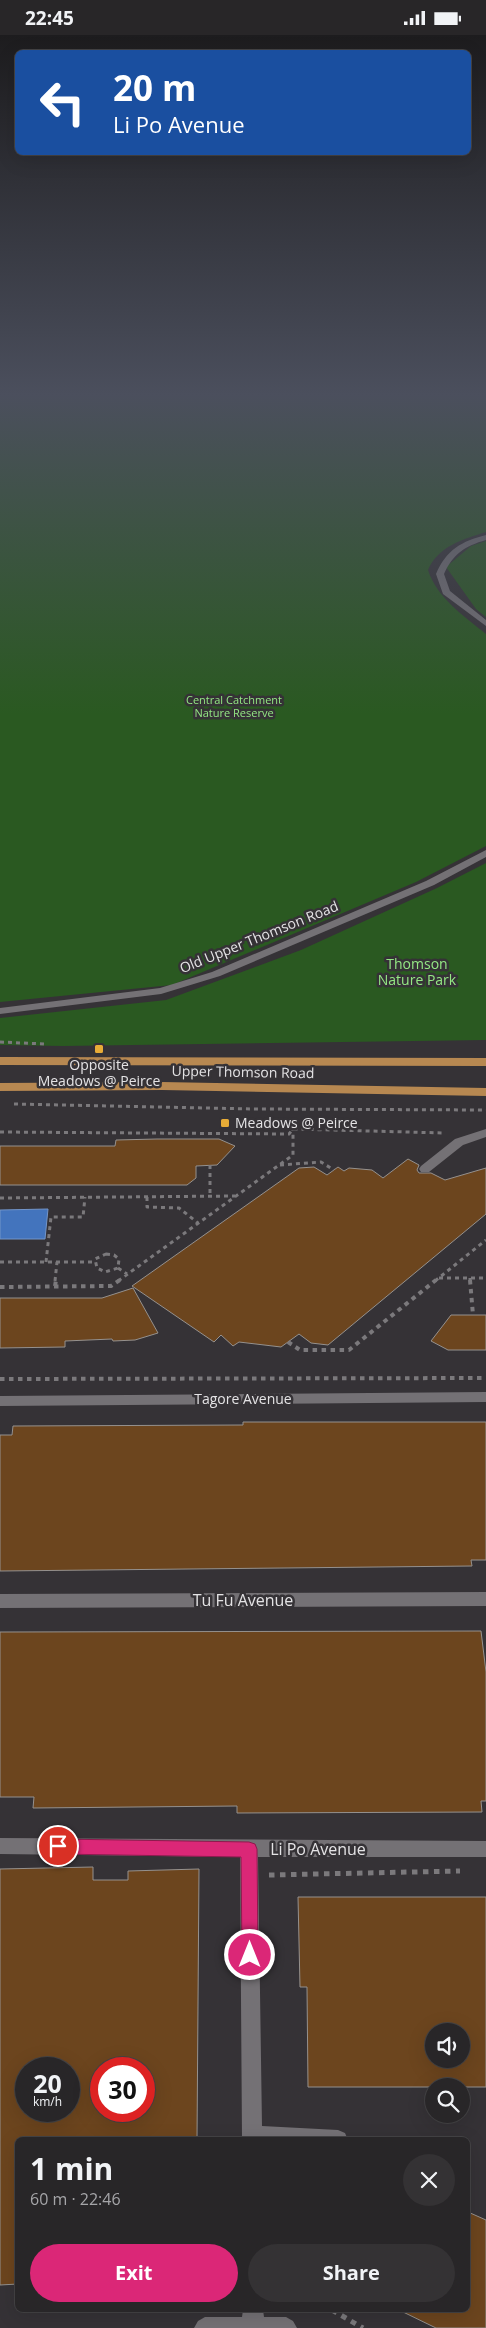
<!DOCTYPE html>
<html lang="en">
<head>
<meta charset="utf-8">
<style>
  body { margin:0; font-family:"Open Sans",sans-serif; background:#343234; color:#f1f3f6; height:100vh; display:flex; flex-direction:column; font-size:19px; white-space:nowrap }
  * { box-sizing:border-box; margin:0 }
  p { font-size:16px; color:#a5a5a8 }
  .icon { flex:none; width:28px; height:28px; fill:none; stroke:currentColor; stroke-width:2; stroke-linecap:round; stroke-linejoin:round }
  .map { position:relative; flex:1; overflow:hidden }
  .side { position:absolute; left:15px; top:2102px; width:455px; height:175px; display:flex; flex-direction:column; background:#282628; border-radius:8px; box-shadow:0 5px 20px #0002,0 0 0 1px #444345 }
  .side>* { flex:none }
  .top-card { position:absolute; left:15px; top:15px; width:456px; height:105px; border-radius:8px; box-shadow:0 5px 20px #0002,0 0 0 1px #444345; background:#1a4fa0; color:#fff; overflow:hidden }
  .tools { position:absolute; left:425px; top:1988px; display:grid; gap:10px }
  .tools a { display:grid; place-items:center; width:45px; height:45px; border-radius:50%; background:#282628; box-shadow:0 5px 20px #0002,0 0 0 1px #444345; font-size:25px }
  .speed { position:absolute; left:15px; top:2022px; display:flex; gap:10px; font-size:25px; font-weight:700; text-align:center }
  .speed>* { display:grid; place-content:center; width:65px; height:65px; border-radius:50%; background:#282628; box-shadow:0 5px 20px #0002,0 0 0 1px #444345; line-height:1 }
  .speed small { font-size:12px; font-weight:400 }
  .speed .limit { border:8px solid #d22; background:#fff; color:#111 }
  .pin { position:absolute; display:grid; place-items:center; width:42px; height:42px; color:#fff; margin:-21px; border:2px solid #fff; border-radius:50%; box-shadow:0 1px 5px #0007 }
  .me { position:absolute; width:55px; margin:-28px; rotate:0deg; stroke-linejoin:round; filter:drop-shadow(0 0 4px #0008) }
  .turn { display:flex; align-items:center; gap:18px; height:105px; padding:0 15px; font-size:22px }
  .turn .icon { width:65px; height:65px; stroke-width:2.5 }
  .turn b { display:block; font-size:35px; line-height:42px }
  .round { display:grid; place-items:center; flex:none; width:52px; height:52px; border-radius:26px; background:#343234 }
  .summary { display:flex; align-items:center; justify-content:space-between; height:85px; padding:0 15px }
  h1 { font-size:30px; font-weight:700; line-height:38px }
  .button { display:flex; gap:10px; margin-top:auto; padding:10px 15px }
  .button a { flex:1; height:58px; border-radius:30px; background:#db2777; color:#fff; font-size:20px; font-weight:700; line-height:58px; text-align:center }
  .button a+a { background:#343234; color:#f1f3f6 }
  .status { display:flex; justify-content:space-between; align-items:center; height:35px; padding:0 25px; background:#282628; direction:ltr }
  .status svg { height:14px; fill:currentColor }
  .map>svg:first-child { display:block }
  .green { fill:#2a5921 }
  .water { fill:#4374bd; stroke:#7395c9 }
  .building { fill:#6c451e; stroke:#95918e; fill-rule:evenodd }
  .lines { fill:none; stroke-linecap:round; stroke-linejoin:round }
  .path-far2 { stroke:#7b797c; stroke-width:3; stroke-dasharray:4 4; stroke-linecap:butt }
  .path-far1 { stroke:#7b797c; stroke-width:4; stroke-dasharray:4.5 4.5; stroke-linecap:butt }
  .path { stroke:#7b797c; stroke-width:5; stroke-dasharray:5.5 5.5; stroke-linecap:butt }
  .minor { fill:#747175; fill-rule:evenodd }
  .major { fill:#b78851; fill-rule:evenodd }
  .route { fill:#db2777; stroke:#8e194d }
  .poi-dot { fill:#e8ac37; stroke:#353236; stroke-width:2 }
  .labels { text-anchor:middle; stroke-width:5; stroke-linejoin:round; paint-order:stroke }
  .far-park-label { font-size:11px; fill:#94e884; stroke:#353236 }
  .street-label { font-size:14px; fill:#e4e3e5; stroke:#353236 }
  .park-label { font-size:14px; fill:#94e884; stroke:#353236 }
  .poi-label { font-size:14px; fill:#e4e3e5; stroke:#353236 }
  .near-street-label { font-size:16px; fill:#e4e3e5; stroke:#353236 }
</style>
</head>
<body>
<div class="status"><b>22:45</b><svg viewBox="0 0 49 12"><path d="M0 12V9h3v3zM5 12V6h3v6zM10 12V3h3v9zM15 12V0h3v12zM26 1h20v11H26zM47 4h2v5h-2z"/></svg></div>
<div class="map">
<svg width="486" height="2293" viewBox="0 0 486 2293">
  <rect width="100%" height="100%" fill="#353236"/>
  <path class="green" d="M0,358h486v139c-22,7 -48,14 -58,38 9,28 36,46 58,64v212l-70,36 -244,103 -172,17z
    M486,506v76l-10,-8 -30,-42 25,-21z
    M486,828v177l-423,6 -63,-1v-27l166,-18 135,-50 136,-62z"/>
  <path class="water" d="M48,1174l-3,30h-45v-29z"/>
  <path class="building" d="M157,1104h62l16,7 -18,19 -21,1v12l-9,7h-187v-39h115l1,-6z
    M408,1124l11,6 -2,5 2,3h12l14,7 41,-12v46l-158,131 -17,-2 -12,-9 -18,13 -42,-5 -6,4 -12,-11 -7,7 -82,-56 167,-118 15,-1 13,8 11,-8 6,4 5,-3 23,2 11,8z
    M133,1253l25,45 -23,7 -22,1 -1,-2 -47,2v6l-65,1v-50h102z
    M451,1280h35v35h-38l-17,-9z
    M243,1387h243v138h-15l1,6 -472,5v-136h12l1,-9 230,-1z
    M481,1596l5,41v129h-5l1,11 -245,1v-7l-204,2 1,-11h-34v-165z
    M93,1832v13h35v-9l71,-2 -2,271h-179v144l-18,1v-416zM26,2034h43v42h-43zM101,2034h43v42h-43z
    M298,1862h188v190h-178l-1,-100h-7zM434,1996h27v28h-27z
    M468,2177l18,8v108h-50l-37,-18h69z"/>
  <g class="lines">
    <path class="path-far2" d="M0,1007l45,2
      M14,1069l240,5 232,1
      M0,1097l289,2 4,-5 152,4
      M210,1130v32
      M280,1130l41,-3 13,8
      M147,1162v10l32,1 19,15
      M0,1163l235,-2
      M106,1219l8,1 5,4 -1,9 -13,4 -8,-4 -2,-9z
      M0,1227h94
      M46,1227l5,-45h32l2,-20
      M118,1233l9,6
      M439,1243h47
      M470,1243v3
      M55,1246l2,-19
      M118,1246l175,-126v-25
      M435,1246l51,-41"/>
    <path class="path-far1" d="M470,1245l3,35
      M55,1251l1,-6
      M0,1252l111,-1 9,-6
      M288,1307l12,8h49l87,-70
      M0,1344l486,-1"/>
    <path class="path" d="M269,1840l191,-4
      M332,2275l31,18"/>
    <path class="minor" d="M486,500v5c-21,6 -33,14 -42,34l6,17 36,29v6l-43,-32 -7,-20c10,-24 26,-33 50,-39z
      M486,815v7l-52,28 -214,91 -59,18 -161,20v-6l160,-20 52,-16 214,-91z
      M486,1094v8l-23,8 -34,27h-8l-2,-3 2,-3 34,-27z
      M486,1357v10l-486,4v-10z
      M486,1557v14l-486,2v-14z
      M0,1803l486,3v16h-228l4,269 76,4 7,3 3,7h-106l-2,-283 -240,-3z
      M243,2275h20l1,7h22l7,4 4,7h-103l4,-7 7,-4h37z"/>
    <path class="major" d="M0,1022l486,1v8l-486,-1z
      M162,1047l324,6v8l-324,-6 -162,1v-8z"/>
  </g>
  <linearGradient id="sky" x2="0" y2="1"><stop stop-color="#1d1c1e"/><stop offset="0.53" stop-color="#4b4f5d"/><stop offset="1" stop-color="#4b4f5d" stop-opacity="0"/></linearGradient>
  <rect width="486" height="679" fill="url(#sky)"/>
  <path class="route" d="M58,1804l191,3 6,2 2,5 1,106 -2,6 -6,2 -6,-2 -2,-6 -1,-98 -183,-3 -6,-2 -2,-6 2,-5z"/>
  <g class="poi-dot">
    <rect x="94" y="1009" width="10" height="10" rx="2.5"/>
    <rect x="220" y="1083" width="10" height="10" rx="2.5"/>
  </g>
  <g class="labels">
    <g class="far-park-label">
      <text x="234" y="669">Central Catchment<tspan x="234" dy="13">Nature Reserve</tspan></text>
    </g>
    <g class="street-label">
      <text transform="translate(259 902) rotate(-22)" y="5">Old Upper Thomson Road</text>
      <text transform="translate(243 1037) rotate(1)" y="5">Upper Thomson Road</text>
      <text x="243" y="1369">Tagore Avenue</text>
    </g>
    <g class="park-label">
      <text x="417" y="934">Thomson<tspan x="417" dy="16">Nature Park</tspan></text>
    </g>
    <g class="poi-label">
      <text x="99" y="1035">Opposite<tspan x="99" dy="16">Meadows @ Peirce</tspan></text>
      <text x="235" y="1093" text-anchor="start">Meadows @ Peirce</text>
    </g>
    <g class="near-street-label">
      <text x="243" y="1571">Tu Fu Avenue</text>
      <text x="318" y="1820">Li Po Avenue</text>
    </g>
  </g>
</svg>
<div class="tools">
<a><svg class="icon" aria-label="sound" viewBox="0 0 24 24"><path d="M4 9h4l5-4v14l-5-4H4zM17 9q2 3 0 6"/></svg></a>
<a><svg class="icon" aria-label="search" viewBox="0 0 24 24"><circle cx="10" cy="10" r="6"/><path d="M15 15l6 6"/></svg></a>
</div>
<div class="speed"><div>20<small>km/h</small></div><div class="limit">30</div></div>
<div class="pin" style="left:58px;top:1811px;background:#d93025"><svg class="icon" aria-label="arrive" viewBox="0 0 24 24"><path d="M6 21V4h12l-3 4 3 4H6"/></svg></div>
<svg class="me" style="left:250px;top:1920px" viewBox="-20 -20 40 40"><circle r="17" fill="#db2777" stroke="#fff" stroke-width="3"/><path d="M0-11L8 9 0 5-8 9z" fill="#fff"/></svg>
<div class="top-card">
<div class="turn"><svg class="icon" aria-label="left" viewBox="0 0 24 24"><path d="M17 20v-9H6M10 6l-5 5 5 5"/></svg><div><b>20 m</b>Li Po Avenue</div></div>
</div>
<section class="side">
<div class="summary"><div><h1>1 min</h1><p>60 m · 22:46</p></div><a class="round"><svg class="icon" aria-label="close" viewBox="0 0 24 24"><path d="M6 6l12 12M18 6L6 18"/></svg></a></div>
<div class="button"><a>Exit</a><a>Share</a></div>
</section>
</div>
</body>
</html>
